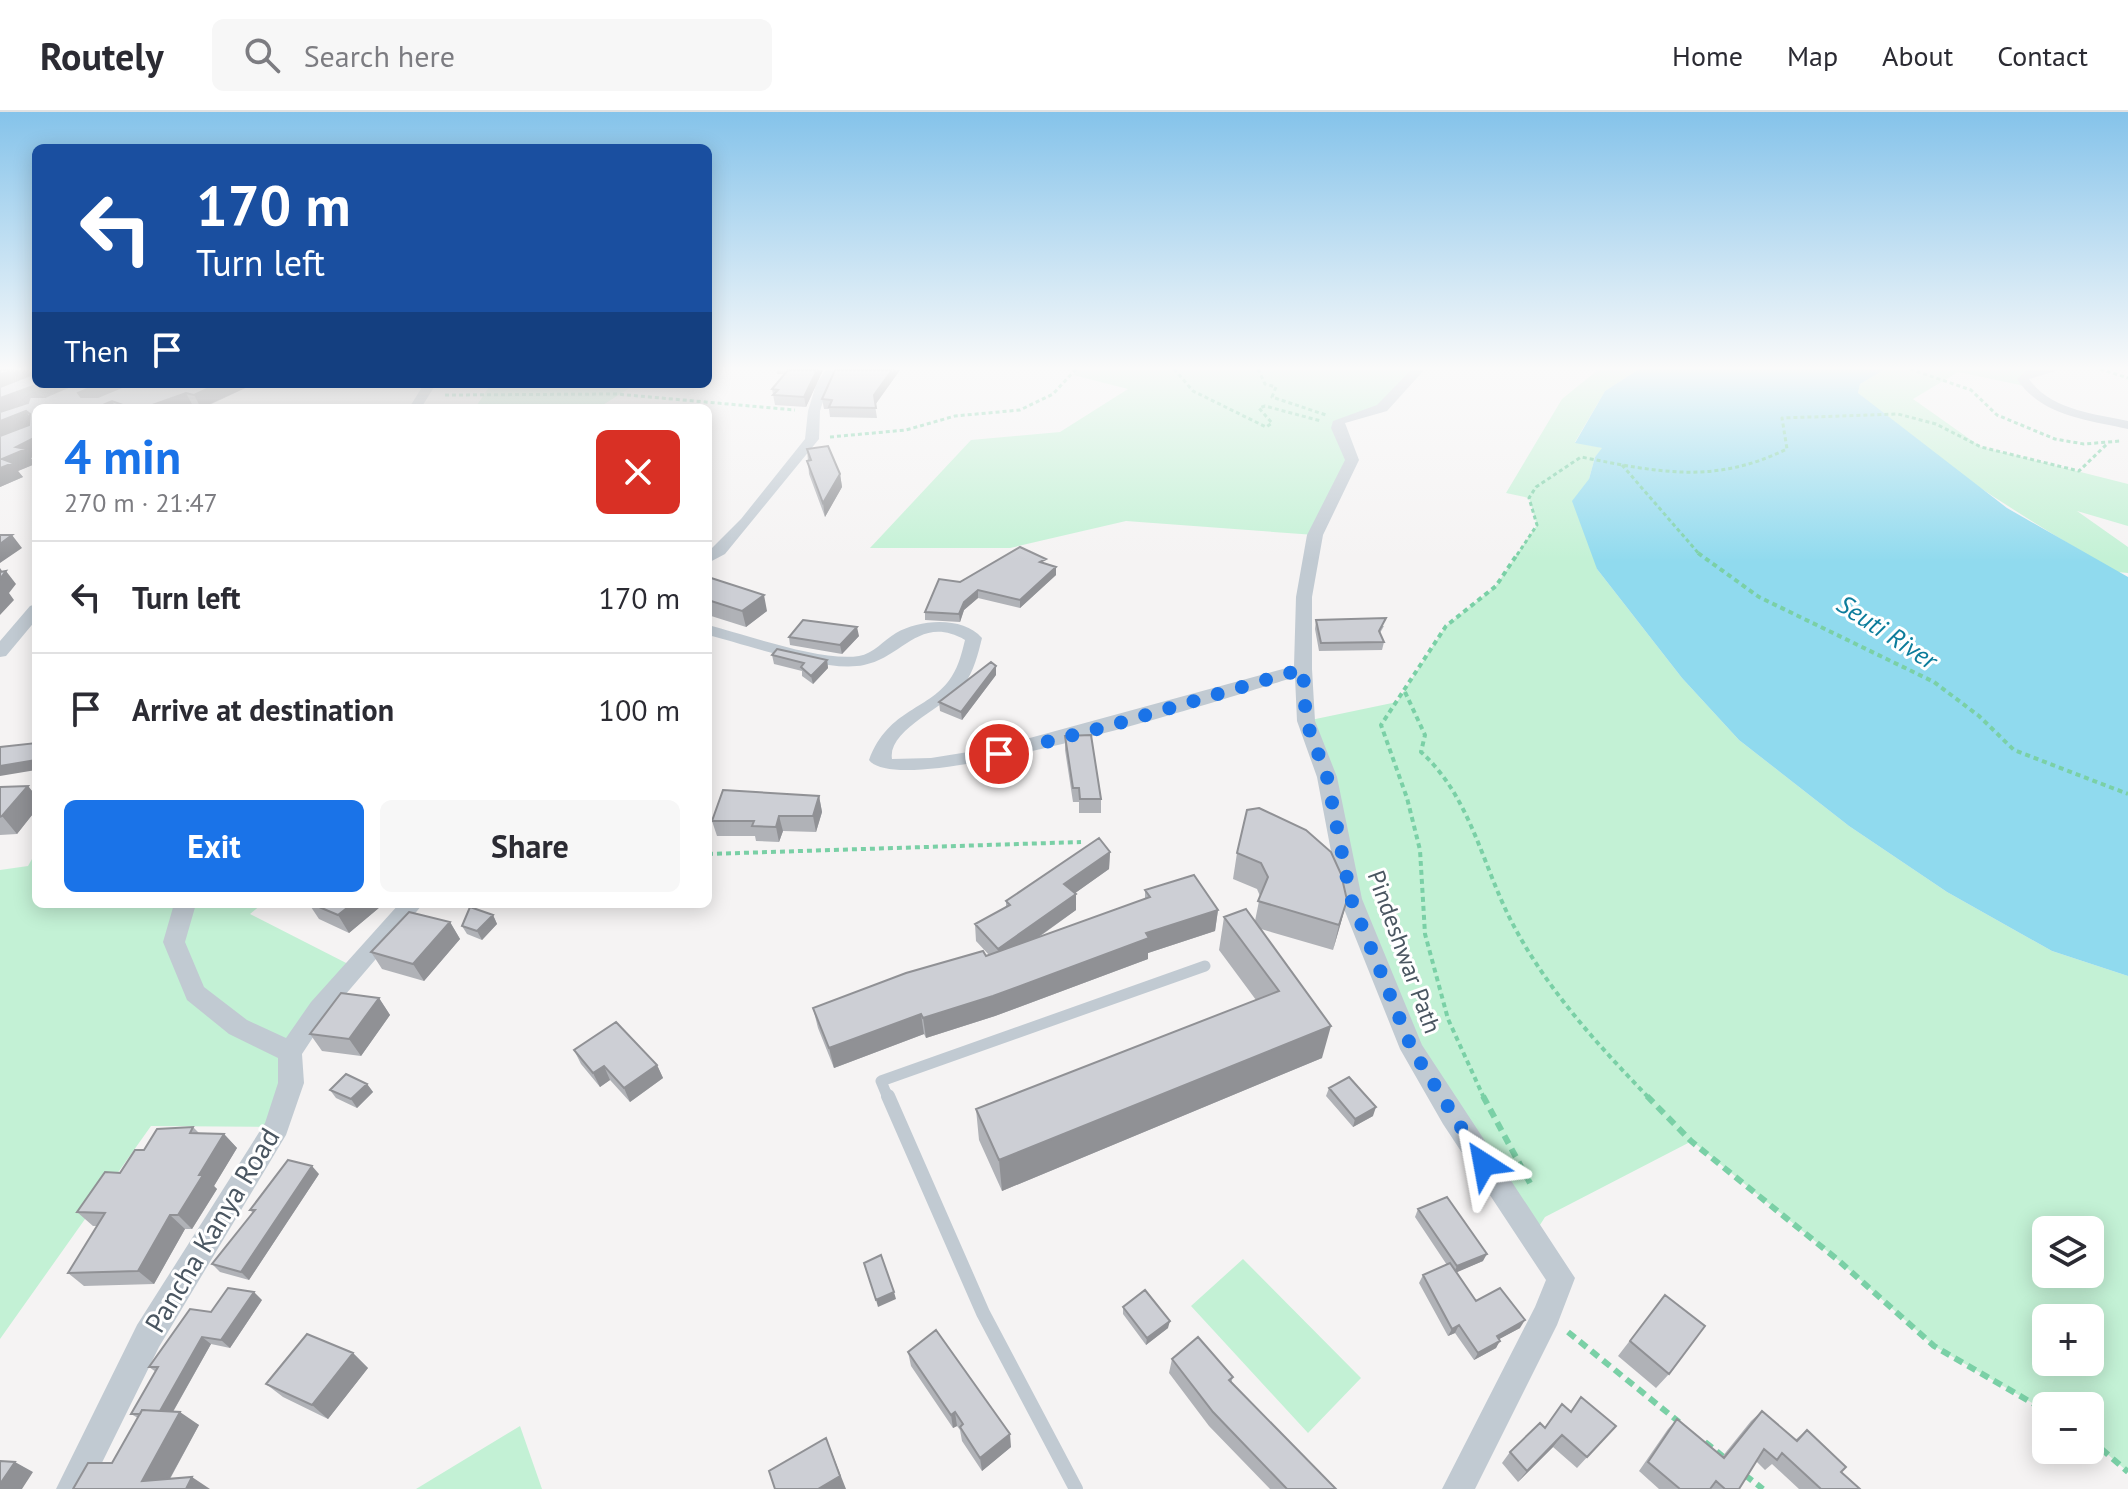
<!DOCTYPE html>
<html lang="en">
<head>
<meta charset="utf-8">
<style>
  body { margin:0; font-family:"PT Sans",sans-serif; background:#f7f7f7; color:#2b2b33; height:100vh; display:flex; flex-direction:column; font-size:30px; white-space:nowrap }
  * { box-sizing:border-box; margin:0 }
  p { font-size:26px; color:#7c7c81 }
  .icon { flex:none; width:44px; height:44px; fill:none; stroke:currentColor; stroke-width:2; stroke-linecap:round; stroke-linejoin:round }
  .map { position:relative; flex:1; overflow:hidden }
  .panel { position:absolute; left:32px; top:292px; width:680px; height:504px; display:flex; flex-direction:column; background:#fff; border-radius:12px; box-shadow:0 4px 20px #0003 }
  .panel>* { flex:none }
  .hud { position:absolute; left:32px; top:32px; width:680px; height:244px; border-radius:12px; box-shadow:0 4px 20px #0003; background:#1a4fa0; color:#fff; overflow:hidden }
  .fabs { position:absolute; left:2032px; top:1104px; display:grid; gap:16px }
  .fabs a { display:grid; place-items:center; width:72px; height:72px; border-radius:12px; background:#fff; box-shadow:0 4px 20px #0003; font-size:40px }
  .pin { position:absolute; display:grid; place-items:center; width:68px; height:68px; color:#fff; margin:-34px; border:4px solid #fff; border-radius:50%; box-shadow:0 2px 8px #0007 }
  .me { position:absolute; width:88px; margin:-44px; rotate:326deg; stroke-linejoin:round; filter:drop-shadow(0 0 6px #0008) }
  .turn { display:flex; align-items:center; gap:28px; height:168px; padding:0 32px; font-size:36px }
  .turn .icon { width:104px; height:104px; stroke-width:2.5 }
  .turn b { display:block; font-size:56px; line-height:68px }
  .then { display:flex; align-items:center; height:76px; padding:0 32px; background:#0003; gap:16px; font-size:30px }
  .round { display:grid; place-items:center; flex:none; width:84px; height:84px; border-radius:12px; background:#f7f7f7 }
  .summary { display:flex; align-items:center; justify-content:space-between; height:136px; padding:0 32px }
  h1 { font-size:48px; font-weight:600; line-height:60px; color:#1a73e8 }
  .button { display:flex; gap:16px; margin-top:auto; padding:16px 32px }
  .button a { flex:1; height:92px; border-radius:12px; background:#1a73e8; color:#fff; font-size:32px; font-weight:600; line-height:92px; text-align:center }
  .button a+a { background:#f7f7f7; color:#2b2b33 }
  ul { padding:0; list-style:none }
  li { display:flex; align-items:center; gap:24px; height:112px; padding:0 32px; border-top:2px solid #e1e1e2 }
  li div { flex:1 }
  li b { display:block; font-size:30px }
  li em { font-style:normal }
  header { display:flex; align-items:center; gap:48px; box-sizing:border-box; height:112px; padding:0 40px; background:#fff; border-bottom:2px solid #e1e1e2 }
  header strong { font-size:38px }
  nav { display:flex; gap:44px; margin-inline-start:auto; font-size:28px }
  .search { width:560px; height:72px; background:#f7f7f7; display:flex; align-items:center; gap:20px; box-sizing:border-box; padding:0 28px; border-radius:12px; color:#7c7c81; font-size:30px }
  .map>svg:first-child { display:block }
  .green { fill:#c3f1d5; fill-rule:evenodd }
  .water { fill:#90daee }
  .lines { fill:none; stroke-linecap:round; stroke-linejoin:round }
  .path-far2 { stroke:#7ad0a6; stroke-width:3; stroke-dasharray:4 3; stroke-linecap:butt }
  .path-far1 { stroke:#7ad0a6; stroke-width:4; stroke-dasharray:5 4; stroke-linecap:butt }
  .path { stroke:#7ad0a6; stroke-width:6; stroke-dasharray:9 6; stroke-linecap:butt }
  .service-far1 { stroke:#c1cad2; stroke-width:11 }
  .service { stroke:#c1cad2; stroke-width:14 }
  .minor { fill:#c1cad2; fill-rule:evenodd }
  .wall { fill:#b0b2b7 }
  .shaded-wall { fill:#909195 }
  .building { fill:#cdcfd5; stroke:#909195; stroke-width:2 }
  .route { stroke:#1a73e8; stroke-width:14; stroke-dasharray:0 25.2 }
  .labels { text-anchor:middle; stroke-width:6; stroke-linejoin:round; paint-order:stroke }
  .street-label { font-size:24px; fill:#4a5661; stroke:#fff }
  .water-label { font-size:26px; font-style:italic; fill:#0c7c9b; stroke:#fff }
  .near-street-label { font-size:28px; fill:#4a5661; stroke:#fff }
</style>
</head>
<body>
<header>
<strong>Routely</strong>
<div class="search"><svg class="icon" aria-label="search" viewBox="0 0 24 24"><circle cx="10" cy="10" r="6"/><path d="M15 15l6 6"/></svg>Search here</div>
<nav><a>Home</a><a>Map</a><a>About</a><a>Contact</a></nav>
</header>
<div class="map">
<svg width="2128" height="1377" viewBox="0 0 2128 1377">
  <rect width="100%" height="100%" fill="#f5f3f3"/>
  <path class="green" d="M1076,257h343l-37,39 -43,13 13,39 -37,75 -189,-14 -116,27h-140l101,-108 89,-8 68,-43 -55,-14z
    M1599,257h40l-34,22 -30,51 28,6 -8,9 -6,22 8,90 85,109 57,62 110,86 98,66 105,59 76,25v496l-38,-33v-33h-44v5l-112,-65 -96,-86 -146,-119 -147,76 -12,19 -81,-120 -101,-217 -45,-178 91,-19 49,-76 50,-40 41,-61 -8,-27 -23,-5 56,-94zM2046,1118h44v44h-44zM2046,1206h44v44h-44z
    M1886,257h171l-29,4 -3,13 -67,-14 -45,27 68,48 147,37v42l-51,-15 51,36v26l-11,-1c-91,-53 -181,-108 -259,-178l2,-10z
    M491,272h145l-38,24h-123z
    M36,740v52h226l-12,10 106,54 -66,84 -13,75 -126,-1 -151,213v-469l28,-4z
    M1243,1147l118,119 -53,55 -117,-127z
    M520,1314l22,63h-126z"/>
  <path class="water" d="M1639,257h247l-26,15 -2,9 149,115 121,69v399l-76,-25 -105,-59 -98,-66 -110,-86 -57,-62 -85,-109 -25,-68 17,-22 6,-22 7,-9 -27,-5 30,-52z"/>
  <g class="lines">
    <path class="path-far2" d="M1174,257l19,22 73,36 6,-4 -13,-15 6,-2 56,15
      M1258,257l7,15 11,3 -4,10 54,18
      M1910,257l61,21 26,25 58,24 29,5 36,-3
      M2100,257l28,9
      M445,283l171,-1 179,16
      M830,325l76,-7 49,-14 65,-6 33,-16 23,-25
      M1622,353l78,90
      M1517,443l20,-30 -8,-27 7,-11 45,-30c77,15 132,28 206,-8l-5,-31 116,-4 38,10 45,23 98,24 29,-28"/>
    <path class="path-far1" d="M1698,441l61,44 175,85 45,34 35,34 114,44
      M1405,580l20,43 -4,17c52,47 62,119 95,178 35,64 83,116 133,168
      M708,742l373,-12
      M1484,986l-36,-79 -23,-85 -5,-84 -13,-52 -26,-73 65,-99 50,-40 22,-33"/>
    <path class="path" d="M1483,984l48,89
      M1647,984l44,45 147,119 96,86 112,65
      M1568,1220l111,90
      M2090,1327l38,33
      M1705,1330l21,17
      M1745,1363l18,14"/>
    <path class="service-far1" d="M888,986l-7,-17 324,-115"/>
    <path class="service" d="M888,984l95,217 93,176"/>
    <path class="minor" d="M826,257h12l-10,16 -8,26 -1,28 -94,115 -17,9v-11l33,-33 64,-80 3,-28 8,-26z
      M1412,257h13l-38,42 -42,12 14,37 -36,75 -11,62v72l3,52 22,56 25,122 60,146 153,233 -18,47 -82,164h-33l93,-182 11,-27 -103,-156 -43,-75 -60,-150 -23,-122 -20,-56 -2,-44c-58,18 -394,126 -426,83 20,-53 61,-49 83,-84 7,-11 10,-24 13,-36 -45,-26 -63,18 -101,25 -38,8 -116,-20 -156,-30v-10c39,10 114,37 151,31 14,-2 25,-16 37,-23 24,-14 67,-17 86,5 -4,16 -8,33 -18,47 -17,21 -77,45 -72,74l39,-1 62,-10 301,-82 2,-69 11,-62 38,-75 -14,-32 2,-7 44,-16z
      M2028,257h35l-34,10c21,31 66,35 99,42v8c-40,-9 -87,-13 -111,-50z
      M424,272h12l-15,24h-12z
      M36,492v16l-30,36 -6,1v-16l30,-35z
      M174,792h22l-11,38 19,45 43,33 39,18 25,-36 88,-98h24l-96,112 -25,38 2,29 -18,52 -127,212 -70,142h-33l81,-164 128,-202 13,-40v-25l-49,-24 -42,-34 -24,-58z"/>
  </g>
  <path class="wall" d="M0,258h36v14h218l-51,24 -10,-2 -4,2h-153v48l-5,2 4,6 -17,7 5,6 -23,10z
    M777,258h46l-17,37 -31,-2 -3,-16 12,-15h-7z
    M835,258h65l-25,35 2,13 -47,-1 -1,-8h-5l-2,-10z
    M807,337l33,25 2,13 -17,30 -16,-43z
    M1046,452l10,11 -36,33 -42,-10 -14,12 -4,12 -35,-2v-8l35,-30z
    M708,465l59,34 -21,16 -38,-12z
    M1316,508l68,6 -4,7 4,9 -2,8 -63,1 -4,-22z
    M859,524l-17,18 -52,-9 -1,-8z
    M772,543l55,5 1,8 -15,16 -11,-8v-5l-28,-7z
    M996,563l-34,45 -22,-9 -1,-9z
    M1065,624l36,63v14h-22v-11h-6l-8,-52z
    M28,674l8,10v14l-19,24 -17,1v-48z
    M819,684l3,16 -6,20 -33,-1 -4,11 -23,-1 -1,-5h-38l-5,-15z
    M1247,698l100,90 -14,50 -72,-21 61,129 -320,133 -23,-51 -3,-31 280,-109 -37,-50 5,-33 31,4 5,-25 -3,-7 -24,-10 4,-26z
    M1110,740l-1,17 -34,24 1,17 -37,27 106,-38v-9l73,20 -3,21 -67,22v6l-153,57 -69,22 -2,-4 -90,34 -16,-40 -5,-20 176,-53 -13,-14 -1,-17 31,-17v-6z
    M309,792h69l2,3 -31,26 -30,-14z
    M493,803l4,9 -15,16 -15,-6 -5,-8z
    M450,810l10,17 -36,42 -42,-12 -11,-17z
    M379,886l11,17 -29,41 -39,-5 -12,-17z
    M574,938l83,15 6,13 -33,24 -20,-22 -10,7 -19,-23z
    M367,972l6,8 -16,16 -21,-10 -6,-8z
    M1329,976l44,28 -20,11 -27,-31z
    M193,1015l6,6 25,1 13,14 -23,38 3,3 -25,40h-7l-31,55 -70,2 -16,-13 29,-47h-4l-16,-14 67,-62z
    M319,1062l-70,106 -29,-8 -8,-8 41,-51 -3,-3z
    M1418,1097l65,52 -27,11 20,29 44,27 -21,11 -3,9 -22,12 -19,-27 -7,3 -29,-53 4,-8 24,-10 -32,-48z
    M1665,1183l4,79 -13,14 -38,-32z
    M262,1188l-32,48 -19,-4 -38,68 26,13 -29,54 -58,-16 26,-45 -7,-4 25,-42 -7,-5 62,-55z
    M1123,1195l45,21 -22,17 -23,-31z
    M908,1240l103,95 -29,24 -20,-30 -2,-11 -3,-4 -4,2 -42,-62z
    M353,1241l15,15 -40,51 -45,-22 -17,-13z
    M1172,1247l61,18 -2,6 105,106h-66l-61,-63 -40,-53z
    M1581,1285l35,29 -39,42 -24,-21 -35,35 -16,-19 8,-11 35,-25 17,-23 9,7z
    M1762,1299l33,29 12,-10 34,42 19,17h-61l-27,-25 -7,6 -9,-9 -17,28h-80l-20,-18 29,-42 9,-10 45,38 29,-36z"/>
  <path class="shaded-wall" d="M15,258h17l4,6 -36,15v-17z
    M817,258h6l-17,37 -2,-10z
    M892,258h8l-25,35 -1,-10z
    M39,272h44l-83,32v-18z
    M99,272h37l-50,23 -8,-14z
    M218,272h36l-53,24 -7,-13z
    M186,281l7,13 -4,2h-45z
    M112,289l4,7h-20z
    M26,299l9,14 -35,14v-18z
    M36,325v19l-5,2 4,6 -17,7 5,6 -23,10v-19l2,-9 14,-12z
    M840,362l2,13 -17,30 -2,-14z
    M12,423l10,13 -22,15v-19z
    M1056,455v8l-36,33v-8z
    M0,456l4,6 2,-3 10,13 -7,9 5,7 -14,15z
    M978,478v8l-14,12 -4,12 -1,-8 5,-12z
    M764,483l3,16 -21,16 -4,-16z
    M857,515l2,9 -17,18 -2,-9z
    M827,548l1,8 -15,16 -2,-8z
    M996,554v9l-34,45 -1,-8z
    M36,648v10l-36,6v-10z
    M28,674l8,10v14l-19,24 -15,-18z
    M819,684l3,16 -6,20 -3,-16z
    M779,704l4,15 -4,11 -3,-15z
    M1110,740l-1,17 -45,32v-17z
    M1076,782v16l-77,55 -1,-16z
    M1347,788l-7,26 -7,24 6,-25z
    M352,792h26l2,3 -31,26 -11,-18z
    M1218,798l-3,21 -67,22v6l-153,57 -69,22 -3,-20 223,-85z
    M493,803l4,9 -15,16 -5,-9z
    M450,810l10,17 -36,42 -11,-17z
    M379,886l11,17 -29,41 -12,-17z
    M921,902l3,20 -90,34 -5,-20z
    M1331,914l-9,32 -320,133 -3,-31z
    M657,953l6,13 -33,24 -6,-14z
    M604,954l6,14 -10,7 -7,-14z
    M367,972l6,8 -16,16 -6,-9z
    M1376,995l-3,9 -20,11 2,-8z
    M224,1022l13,14 -23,38 3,3 -25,40 -14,-14 21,-40z
    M312,1054l7,8 -70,106 -8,-8z
    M170,1103l15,14 -31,55 -16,-13z
    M1487,1142l-4,7 -30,13 4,-8z
    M254,1180l8,8 -32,48 -9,-8z
    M894,1180l2,7 -18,8 -2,-7z
    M1525,1208l-5,8 -28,15 5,-7z
    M1170,1209l-2,7 -22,17 1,-7z
    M1459,1213l-4,8 -7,3 4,-7z
    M202,1225l9,7 -44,78 -10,-7z
    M1500,1229l-4,7 -22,12 4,-7z
    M353,1241l15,15 -40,51 -16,-14z
    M180,1300l19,13 -35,64 -22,-8z
    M955,1300l2,14 -4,2 -2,-13z
    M1010,1322l1,13 -29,24 -2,-13z
    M1562,1323l-9,12 -35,35 9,-11z
    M826,1326l20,51h-28z
    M15,1350l18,10 -11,17h-22v-5z
    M192,1365l18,12h-24z"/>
  <path class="building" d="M0,258h15l-15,4z
    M788,258h29l-13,27 -31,-2 5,-5 -6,-1z
    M835,258h57l-18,25 2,13 -47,-1 3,-7 -10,-1z
    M36,261v11h3l-39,14v-11z
    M75,272h24l-21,9 3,4h17l31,-13h89l-24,11 -8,-2 -42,15h-13l-19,-7 -16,7h-60v29l-20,10 10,2 -24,10 11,4 -13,5v-32l29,-11 1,-11 -4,-3 -26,10v-9l28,-9 2,-6h15z
    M828,334l12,28 -17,29 -16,-42 4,-1 -4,-11z
    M0,423h12l-12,9z
    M1020,435l26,12 -6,3 16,5 -36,33 -42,-10 -14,12 -5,12 -34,-2 14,-33 21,3z
    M6,459l-6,8v-7z
    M708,465l56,18 -22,16 -34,-11z
    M1386,506l-7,13 5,11 -63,1 -5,-23z
    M803,508l54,7 -17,18 -51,-8z
    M777,537l50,11 -16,16 -10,-9 3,-4 -32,-8z
    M991,550l5,4 -35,46 -22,-10z
    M1091,623l10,64h-21l-1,-11h-6l-8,-52z
    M36,631v17l-36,6v-19z
    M28,674l-26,30 -2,1v-30z
    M723,678l96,6 -6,20h-34l-3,11 -24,-1 2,-5h-42z
    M1259,696l47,22 25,22 10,22 6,26 -8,25 -81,-24 10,-24 -7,-14 -24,-10 10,-43z
    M1099,726l11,14 -46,32 12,10 -78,55 -23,-25 35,-19 -4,-4z
    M1194,763l24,35 -72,23 3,5 -156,58 -70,22 -2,-4 -92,34 -16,-40 93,-35 77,-22 3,5 164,-59 -5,-7z
    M312,792h40l-14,11z
    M470,795l23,8 -16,16 -15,-5z
    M1246,797l85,117 -332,134 -23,-51 303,-118 -55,-74z
    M409,800l41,10 -37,42 -42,-12z
    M341,881l38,5 -30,41 -39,-5z
    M616,910l41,43 -33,23 -20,-22 -11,7 -19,-23z
    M346,962l21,10 -16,15 -21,-9z
    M1349,965l27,30 -21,12 -26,-31z
    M193,1015l-3,6 34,1 -25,41h4l-25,40h-8l-32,56 -70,2 37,-60 -28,-1 28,-40 15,1 15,-23h9l13,-21z
    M288,1048l24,6 -71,106 -29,-8 43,-54h-5z
    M1447,1085l40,57 -30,12 -39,-57z
    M881,1143l13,37 -18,8 -12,-37z
    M1450,1151l26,38 24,-13 25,32 -28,16 3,5 -22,12 -19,-28 -7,4 -29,-54z
    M228,1176l26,4 -33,48 -19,-3 -42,74 -18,-1 -2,4h-9l27,-47h-9l41,-58 21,3z
    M1145,1178l25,31 -23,17 -24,-31z
    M1665,1183l40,31 -36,48 -39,-33z
    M936,1218l74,104 -30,24 -20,-31 3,-3 -8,-12 -4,3 -43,-63z
    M307,1222l46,19 -41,52 -46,-21z
    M1198,1225l35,40 -4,3 107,109h-49l-74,-77 -41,-53z
    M1581,1285l35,29 -29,31 -25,-22 -35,36 -17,-19 30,-29 5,5 17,-24 9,8z
    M142,1298l38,2 -38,69 50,-4 -6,12h-113l15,-26h24z
    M1762,1299l35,30 10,-11 39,37 -5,5 19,17h-39l-39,-36 -5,7 -13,-11 -25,40h-14l-9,-8 -6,8h-30l-32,-27 29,-43 47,39z
    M826,1326l14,38 -22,13h-43l-6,-18z
    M0,1349l15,1 -15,22z"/>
  <linearGradient id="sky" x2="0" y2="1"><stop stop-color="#85c3ea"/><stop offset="0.57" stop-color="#fafafa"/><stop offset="1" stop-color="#fafafa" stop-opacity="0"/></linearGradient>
  <rect width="2128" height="450" fill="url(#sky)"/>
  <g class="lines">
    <path class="route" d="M999,642l110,-28 194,-57 3,52 21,56 24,122 61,150 72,115"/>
  </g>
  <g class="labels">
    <g class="street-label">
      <text transform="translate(1404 840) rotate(70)" y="8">Pindeshwar Path</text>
    </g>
    <g class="water-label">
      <text transform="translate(1887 520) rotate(33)" y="9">Seuti River</text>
    </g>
    <g class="near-street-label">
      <text transform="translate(212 1118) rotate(-59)" y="10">Pancha Kanya Road</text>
    </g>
  </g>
</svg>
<div class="fabs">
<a><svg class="icon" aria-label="layers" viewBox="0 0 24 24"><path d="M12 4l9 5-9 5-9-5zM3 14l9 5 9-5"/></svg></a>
<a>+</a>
<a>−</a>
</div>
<div class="pin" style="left:999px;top:642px;background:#d93025"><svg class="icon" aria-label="arrive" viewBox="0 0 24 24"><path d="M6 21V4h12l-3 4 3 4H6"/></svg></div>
<svg class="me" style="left:1484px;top:1052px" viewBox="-20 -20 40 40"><path d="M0-17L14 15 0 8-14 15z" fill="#1a73e8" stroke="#fff" stroke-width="4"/></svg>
<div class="hud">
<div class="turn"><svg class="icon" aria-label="left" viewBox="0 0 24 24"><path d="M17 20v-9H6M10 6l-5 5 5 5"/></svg><div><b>170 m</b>Turn left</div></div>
<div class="then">Then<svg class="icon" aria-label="arrive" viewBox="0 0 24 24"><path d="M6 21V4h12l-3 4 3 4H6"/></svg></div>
</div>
<section class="panel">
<div class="summary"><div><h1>4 min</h1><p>270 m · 21:47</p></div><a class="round" style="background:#d93025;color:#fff"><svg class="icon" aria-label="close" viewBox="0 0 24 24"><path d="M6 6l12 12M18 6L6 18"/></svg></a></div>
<ul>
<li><svg class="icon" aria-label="left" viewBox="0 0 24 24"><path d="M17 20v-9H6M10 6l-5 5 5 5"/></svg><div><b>Turn left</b></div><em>170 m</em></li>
<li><svg class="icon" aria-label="arrive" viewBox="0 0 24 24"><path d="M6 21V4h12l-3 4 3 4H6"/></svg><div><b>Arrive at destination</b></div><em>100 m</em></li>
</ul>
<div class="button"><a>Exit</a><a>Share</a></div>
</section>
</div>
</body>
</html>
